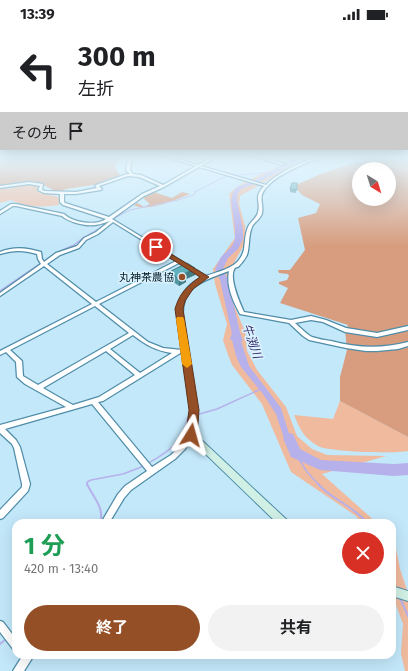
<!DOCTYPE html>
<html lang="ja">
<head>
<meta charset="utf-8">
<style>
  body { margin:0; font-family:"Fira Sans","Noto Sans JP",sans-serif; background:#f2f2f2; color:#202124; height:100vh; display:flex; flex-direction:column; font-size:15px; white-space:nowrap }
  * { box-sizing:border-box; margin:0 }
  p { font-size:13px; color:#757577 }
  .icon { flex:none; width:22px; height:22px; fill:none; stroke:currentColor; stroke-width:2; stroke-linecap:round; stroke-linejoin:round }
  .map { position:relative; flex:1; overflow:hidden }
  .details { position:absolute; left:12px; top:491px; width:384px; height:140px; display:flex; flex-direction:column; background:#fff; border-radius:12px; box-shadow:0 4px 16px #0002 }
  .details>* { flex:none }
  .banner { position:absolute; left:0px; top:0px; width:408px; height:122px; box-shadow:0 4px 16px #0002; background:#fff; color:#202124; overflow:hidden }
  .needle { width:26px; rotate:142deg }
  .buttons { position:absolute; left:352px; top:134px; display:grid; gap:8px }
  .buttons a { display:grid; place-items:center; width:44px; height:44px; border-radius:50%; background:#fff; box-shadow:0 4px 16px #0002; font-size:20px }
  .pin { position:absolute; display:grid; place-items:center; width:34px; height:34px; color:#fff; margin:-17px; border:2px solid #fff; border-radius:50%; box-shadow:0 1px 4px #0007 }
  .me { position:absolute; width:44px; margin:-22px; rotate:8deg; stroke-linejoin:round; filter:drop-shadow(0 0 3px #0008) }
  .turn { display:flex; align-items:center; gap:14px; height:84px; padding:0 12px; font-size:18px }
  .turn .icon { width:52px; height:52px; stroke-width:2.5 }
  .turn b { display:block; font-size:28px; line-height:34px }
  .then { display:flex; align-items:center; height:38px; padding:0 12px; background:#0003; gap:8px; font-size:15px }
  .round { display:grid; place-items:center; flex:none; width:42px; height:42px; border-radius:21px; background:#f2f2f2 }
  .headline { display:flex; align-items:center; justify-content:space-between; height:68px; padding:0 12px }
  h1 { font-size:24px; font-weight:700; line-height:30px; color:#1e9e55 }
  .cta { display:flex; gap:8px; margin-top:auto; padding:8px 12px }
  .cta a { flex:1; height:46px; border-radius:24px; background:#954f27; color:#fff; font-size:16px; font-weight:700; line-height:46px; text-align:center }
  .cta a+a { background:#f2f2f2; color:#202124 }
  .status { display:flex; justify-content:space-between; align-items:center; height:28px; padding:0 20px; background:#fff; direction:ltr }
  .status svg { height:11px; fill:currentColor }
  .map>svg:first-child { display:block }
  .green { fill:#f0ba9e }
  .forest { fill:#d89d7f; fill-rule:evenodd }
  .water { fill:#b6b1eb }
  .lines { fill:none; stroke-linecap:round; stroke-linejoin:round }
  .stream-far2 { stroke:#b6b1eb; stroke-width:1 }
  .stream-far1 { stroke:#b6b1eb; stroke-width:1.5 }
  .stream { stroke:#b6b1eb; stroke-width:2 }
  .river { fill:#b6b1eb; fill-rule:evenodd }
  .street-casing { stroke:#508da8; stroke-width:2.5 }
  .secondary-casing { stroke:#508da8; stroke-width:2 }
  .street { fill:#fff; fill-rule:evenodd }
  .secondary { fill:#d0f0e5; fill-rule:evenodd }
  .wall { fill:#5298a3 }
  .shaded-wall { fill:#427c84 }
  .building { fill:#5fb1bd; stroke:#427c84 }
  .route { fill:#954f27; stroke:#613319 }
  .slow { fill:#f59e0b }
  .poi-dot { fill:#954f27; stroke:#dbf3ff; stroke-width:1.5 }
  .labels { text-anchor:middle; stroke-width:3; stroke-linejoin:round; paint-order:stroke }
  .poi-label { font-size:11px; fill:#011923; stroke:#dbf3ff; text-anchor:end }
  .water-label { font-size:12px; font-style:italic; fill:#36286b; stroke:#dbf3ff }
</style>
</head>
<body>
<div class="status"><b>13:39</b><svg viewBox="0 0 49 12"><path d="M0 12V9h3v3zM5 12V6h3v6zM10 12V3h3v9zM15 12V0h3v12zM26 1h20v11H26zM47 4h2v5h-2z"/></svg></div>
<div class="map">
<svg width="408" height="643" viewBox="0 0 408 643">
  <rect width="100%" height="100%" fill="#c3e8fa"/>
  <path class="green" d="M296,128h8l-11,10 -53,30 -1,8 6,22 1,15 -17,31 5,33 11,27 2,19 10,19 29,37 11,29 15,13 15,6 59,1 -64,18 55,49h-16l-5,-7 -65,-44 -29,-68 -30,-39 -5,-13 -4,-12 4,-16 -12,-40 -2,-15 22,-31 -6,-44c9,-10 26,-17 39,-23 10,-4 20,-7 28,-15z
    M37,156l1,8 21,5v8c-17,2 -32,3 -48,-5l-11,3v-14l6,-1 2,1 15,-4z
    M340,373l68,36v14c-13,3 -80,1 -90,-5 -15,-9 -18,-17 -24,-31l39,4z
    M392,508l2,2 6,31 8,24v78h-3l-4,-17 2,-30 -11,-30z"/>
  <path class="forest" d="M0,128h122l-7,11 5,8 -15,8 -39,6 -8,4c-27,-17 -30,-8 -58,-7z
    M408,131v278l-68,-36v-24l7,-27 -2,-20 3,-5 -68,-22 8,-15 -9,-4v-2l8,-2 2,-4 -1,-2 -9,-1 -1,-3h12l15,-20 -7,-32 18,-5 4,-9 -18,-9 -8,-9 24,-11 38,-13zM359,141h30v30h-30z
    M154,164l18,6 10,-6 8,2c-12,5 -44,19 -56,11l3,-2 7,4 6,-3 -7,-6z"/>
  <path class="water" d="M233,301l6,2 4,9 -2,1 8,25 32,42 14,45 -10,-12 -9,-27 -13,-20 -22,-27 -5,-11 -4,-16h-2z"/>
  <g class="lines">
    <path class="stream-far2" d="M111,192l19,-10 48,-10 16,-5 1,-3 31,-16 48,-4
      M83,210l23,-14"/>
    <path class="stream-far1" d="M0,263l56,-38 18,-8 10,-8
      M196,387l21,-6 44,-20
      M295,425l12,19 12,13
      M147,436c22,-13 35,-20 41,-47l4,-1
      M87,457v-3l4,-2 32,-6 21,-8"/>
    <path class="stream" d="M87,456c6,13 18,24 13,39
      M318,456c14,16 36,22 49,39
      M392,553l3,6
      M400,570l8,18
      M10,607l6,-5
      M0,616l6,-5"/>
    <path class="river" d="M298,128h6l-5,5 -40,21 -18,7 -3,4 -1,8 6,28v10l-5,10 -10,9 -5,11 5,11 14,61 -2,2h-6l-14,-63 -5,-11 6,-12 11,-11 3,-7v-10l-4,-28 2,-9 4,-5 18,-7z
      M289,405l4,1 7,15 21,11 73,4 14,-1v12l-14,1 -74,-6 -29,-13 -8,-19 2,-4z"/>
    <g class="street-casing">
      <path id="street" d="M128,128h4l-2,14 3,4 8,1 22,10 33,-19 -34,-10h5l31,9 16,-9h4l-17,10 65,19c11,-12 44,-29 60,-29 -5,3 -12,4 -17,6 -15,6 -35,15 -44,27 -7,9 -1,15 -3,24 -1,6 -8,9 -10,14 -4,9 -2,19 -5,28 -2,4 -5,8 -9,12 -1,0 -2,0 -3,1 -7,9 5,35 9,44l47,8 20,-4 15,4 20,8 31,5 31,-7v4l-31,7 -32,-5 -22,-10 -12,-2 -16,3c6,5 11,11 17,14 6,2 13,3 19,4 26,7 51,8 77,1v4l-10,3 -21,2h-11l-20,-3 -37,-8 -6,-4 -14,-13 -49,-9c-7,-13 -14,-28 -11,-43 -24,9 -49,15 -46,47l14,93 -3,24 -9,14 -10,10 -44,31 -7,8 -15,25h-8l17,-29 7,-8 22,-15 -55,-67 -87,25 11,11 4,7 10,37 -2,7 -25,27 -3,1v-9l22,-23v-3l-8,-36 -2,-4 -12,-11v-8l66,-18 -41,-23 -8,-7 -1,-15 -10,-10 -6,3v-4l92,-47 -48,-38 -44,30v-3l41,-29 -3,-5 -1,-5c-14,-4 -23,-4 -37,0v-2c14,-6 27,-4 41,0l1,7 2,3 12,-9 21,-7 7,-8 12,-6 14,-11c-14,5 -21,6 -37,1 -4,-2 -8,-3 -11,-6l-46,-10h-3l-13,8v-3l11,-7h5l48,10c9,9 32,12 42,5l-43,-14 -3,-3v-8l-16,-1 -6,-3 2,-4 -11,-2 -29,4v-2l29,-4 14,2 -1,6 3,1 31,1 21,-4 -2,-2 1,-1 31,-11h3l-4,-4zM199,139l65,19c-11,12 -3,15 -6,26 -1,6 -8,10 -10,15 -3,7 -3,15 -4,22 -4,19 -22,21 -38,27l-94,-57 32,-23 20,-9zM128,148l11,1 21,9 -18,8 -33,23 -44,-14 -1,-1v-8h12l25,-4 1,-1 -3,-3zM113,194l63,39 -80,41 -49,-38 13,-9 19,-7 7,-8 12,-6zM179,235l23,14c-33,17 -24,43 -20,73l-19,-2 -15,-6 -49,-38zM95,278l34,27 -91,52 -15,-9 -1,-15 -12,-11zM133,307c13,10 23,16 39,18l-32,20 -30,-24zM106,323l29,24 -36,22 -26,8 -11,-6 -19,-11zM182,324l9,59 -3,23 -7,11 -10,10 -19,12 -54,-65 5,-1z
        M252,128h5l28,8 -3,1z
        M0,593l3,1 13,17v12l-3,-2 -13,-17z
        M23,627h11l-10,16h-11z"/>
    </g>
    <g class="secondary-casing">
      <path id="secondary" d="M191,404l3,1 93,87 2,3h-12l-89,-86 -1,-2 1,-2z
        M392,558l16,5v10l-16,-5z"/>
    </g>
    <use href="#street" class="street"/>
    <use href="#secondary" class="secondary"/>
  </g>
  <path class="wall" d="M297,155l-1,10 -6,-1v-3z
    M169,244l26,3 -9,4v3l-7,4 -10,-7z"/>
  <path class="shaded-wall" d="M195,240v7l-9,4v3l-7,4v-7l5,-5z"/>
  <path class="building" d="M292,155h5v7l-7,-1z
    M187,235l8,5 -11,6 2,1 -7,4 -10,-7z"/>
  <linearGradient id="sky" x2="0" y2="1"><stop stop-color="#94b3e9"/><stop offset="0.59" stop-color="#e4f5fd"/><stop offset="1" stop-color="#e4f5fd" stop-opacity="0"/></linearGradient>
  <rect width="408" height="218" fill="url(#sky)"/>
  <path class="route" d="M156,217l53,32 -16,12 -8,12 -2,8 16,101 -2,25 -2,3 -4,2 -4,-2 -1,-3 3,-25 -14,-101c4,-15 12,-23 25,-32l-46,-29v-2z"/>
  <path class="slow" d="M177,289h6l1,2 8,45 -5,4 -5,-4 -6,-45z"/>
  <circle class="poi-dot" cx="182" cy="249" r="4"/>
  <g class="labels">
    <g class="poi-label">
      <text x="174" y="253">丸神茶農協</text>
    </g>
    <g class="water-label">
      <text transform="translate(252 313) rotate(71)" y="4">牛渕川</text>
    </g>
  </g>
</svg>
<div class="buttons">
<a><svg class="needle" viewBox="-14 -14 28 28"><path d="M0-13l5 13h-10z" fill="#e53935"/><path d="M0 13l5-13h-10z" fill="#757577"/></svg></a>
</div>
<div class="pin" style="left:156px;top:219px;background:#d93025"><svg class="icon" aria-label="arrive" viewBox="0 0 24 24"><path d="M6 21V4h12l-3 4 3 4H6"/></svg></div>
<svg class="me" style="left:191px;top:407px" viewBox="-20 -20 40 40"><path d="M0-17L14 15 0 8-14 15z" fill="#954f27" stroke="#fff" stroke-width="4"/></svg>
<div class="banner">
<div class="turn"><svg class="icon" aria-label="left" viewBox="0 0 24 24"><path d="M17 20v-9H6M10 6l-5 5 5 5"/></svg><div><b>300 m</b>左折</div></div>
<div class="then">その先<svg class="icon" aria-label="arrive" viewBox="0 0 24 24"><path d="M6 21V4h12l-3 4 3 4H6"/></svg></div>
</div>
<section class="details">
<div class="headline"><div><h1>1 分</h1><p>420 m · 13:40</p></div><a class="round" style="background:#d93025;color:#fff"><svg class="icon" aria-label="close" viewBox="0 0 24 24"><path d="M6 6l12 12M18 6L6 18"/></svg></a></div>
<div class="cta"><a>終了</a><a>共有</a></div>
</section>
</div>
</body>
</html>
